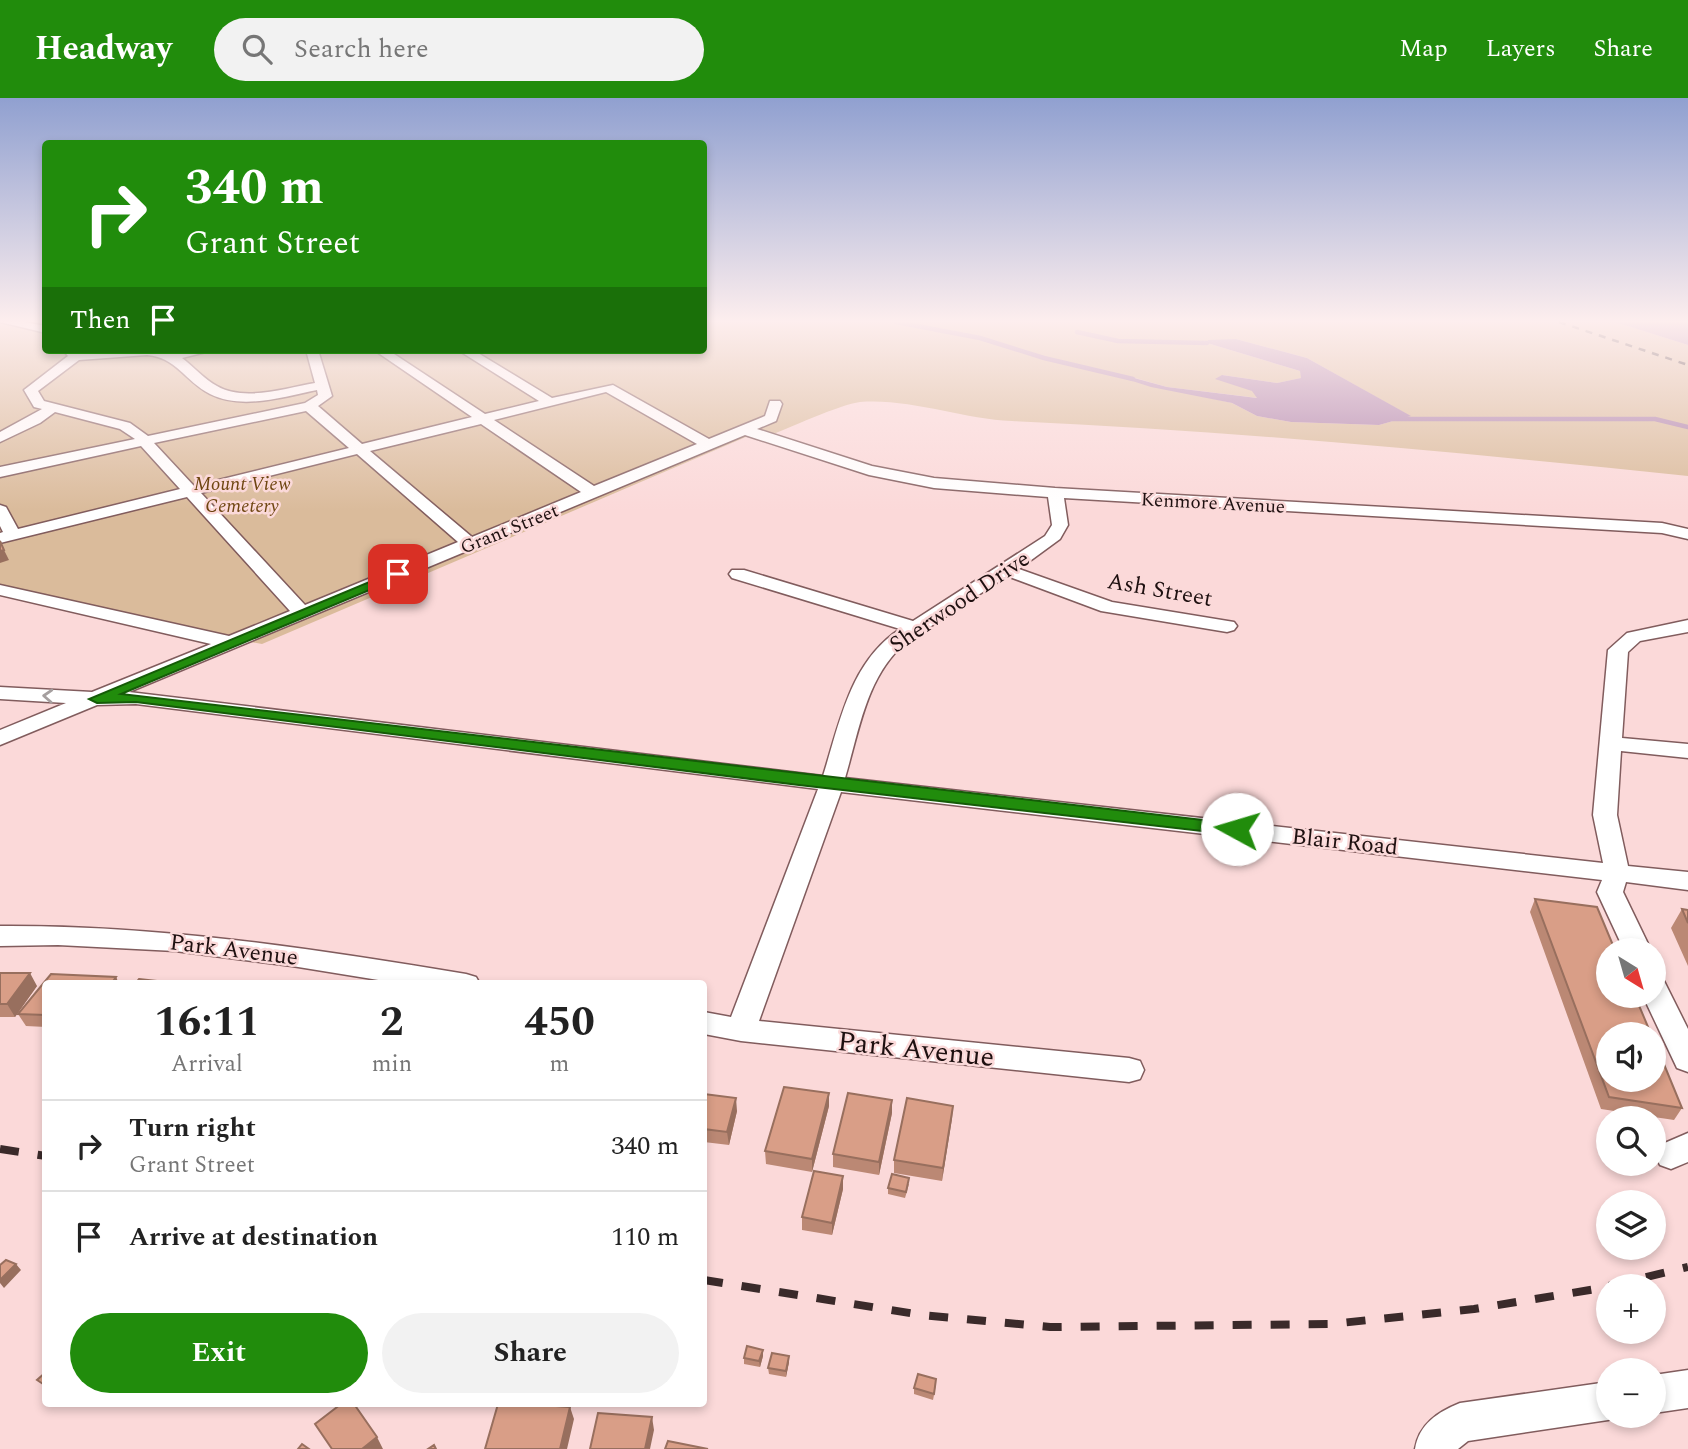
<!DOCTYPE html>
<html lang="en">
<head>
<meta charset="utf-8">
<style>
  body { margin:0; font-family:Spectral,serif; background:#f2f2f2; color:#222; height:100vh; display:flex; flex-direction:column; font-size:26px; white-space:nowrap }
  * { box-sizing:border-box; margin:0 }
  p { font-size:23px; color:#767676 }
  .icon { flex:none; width:38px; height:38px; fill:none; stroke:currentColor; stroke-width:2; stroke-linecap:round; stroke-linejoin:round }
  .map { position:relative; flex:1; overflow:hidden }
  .panel { position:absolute; left:42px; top:882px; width:665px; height:427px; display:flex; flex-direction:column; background:#fff; border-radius:7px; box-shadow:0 4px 10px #0003 }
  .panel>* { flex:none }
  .hud { position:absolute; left:42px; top:42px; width:665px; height:214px; border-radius:7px; box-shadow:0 4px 10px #0003; background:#218c0c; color:#fff; overflow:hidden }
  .needle { width:46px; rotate:143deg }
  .buttons { position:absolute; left:1596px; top:840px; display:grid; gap:14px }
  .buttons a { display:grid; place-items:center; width:70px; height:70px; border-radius:50%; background:#fff; box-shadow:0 4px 10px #0003; font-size:35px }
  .pin { position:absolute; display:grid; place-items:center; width:60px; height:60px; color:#fff; margin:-30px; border-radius:14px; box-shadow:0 4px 10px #0006 }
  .me { position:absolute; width:77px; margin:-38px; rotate:276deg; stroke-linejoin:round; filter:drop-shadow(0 0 5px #0008) }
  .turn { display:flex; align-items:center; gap:24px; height:147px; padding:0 28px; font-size:32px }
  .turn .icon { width:91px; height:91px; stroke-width:2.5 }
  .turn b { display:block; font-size:49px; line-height:60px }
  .then { display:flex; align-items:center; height:66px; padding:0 28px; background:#0003; gap:14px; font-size:26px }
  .eta { display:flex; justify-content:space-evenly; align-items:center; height:119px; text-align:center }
  .eta b { font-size:42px; font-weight:700; line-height:49px }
  .cta { display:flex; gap:14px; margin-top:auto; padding:14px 28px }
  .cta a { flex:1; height:80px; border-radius:42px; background:#218c0c; color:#fff; font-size:28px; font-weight:700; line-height:80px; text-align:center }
  .cta a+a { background:#f2f2f2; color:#222 }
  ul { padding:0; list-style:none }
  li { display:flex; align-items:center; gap:21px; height:91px; padding:0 28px; border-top:2px solid #e0e0e0 }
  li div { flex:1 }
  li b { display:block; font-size:26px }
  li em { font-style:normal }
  header { display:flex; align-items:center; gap:42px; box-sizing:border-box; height:98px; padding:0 35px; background:#218c0c; color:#fff }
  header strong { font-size:33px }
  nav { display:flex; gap:38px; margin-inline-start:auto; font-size:24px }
  .search { width:490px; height:63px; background:#f2f2f2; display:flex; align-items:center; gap:18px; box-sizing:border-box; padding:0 24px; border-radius:38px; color:#767676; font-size:26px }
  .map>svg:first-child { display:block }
  .green { fill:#dabb9b; fill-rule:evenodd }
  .water { fill:#ad82ab }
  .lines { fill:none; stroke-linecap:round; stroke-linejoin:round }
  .stream { stroke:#ad82ab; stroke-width:4.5 }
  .minor-casing { stroke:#815c5d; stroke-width:3 }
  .minor { fill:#fff; fill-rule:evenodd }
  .rail-far1 { stroke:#3a2a2a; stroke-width:2.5; stroke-dasharray:7 7; stroke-linecap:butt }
  .rail { stroke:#3a2a2a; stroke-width:8; stroke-dasharray:19 19; stroke-linecap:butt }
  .wall { fill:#bb8874 }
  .shaded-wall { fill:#986f5e }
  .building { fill:#d99e87; stroke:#986f5e; stroke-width:2 }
  .oneway { stroke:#a59f9f }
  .route { fill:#218c0c; stroke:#155b08; stroke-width:2 }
  .labels { text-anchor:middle; stroke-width:5; stroke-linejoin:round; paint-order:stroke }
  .far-park-label { font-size:19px; font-style:italic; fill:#6e4510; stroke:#fbd9d9 }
  .far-street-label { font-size:19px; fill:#1e1010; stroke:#fbd9d9 }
  .street-label { font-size:23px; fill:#1e1010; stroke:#fbd9d9 }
  .near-street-label { font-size:28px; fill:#1e1010; stroke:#fbd9d9 }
</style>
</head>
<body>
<header>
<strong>Headway</strong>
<div class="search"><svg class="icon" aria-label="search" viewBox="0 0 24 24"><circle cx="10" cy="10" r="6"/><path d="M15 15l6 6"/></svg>Search here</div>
<nav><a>Map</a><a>Layers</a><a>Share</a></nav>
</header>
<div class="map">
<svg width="1688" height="1351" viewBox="0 0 1688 1351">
  <rect width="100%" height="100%" fill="#fbd9d9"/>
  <path class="green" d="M0,224h45l1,28h658v-28h911l73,23v131c-225,-23 -450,-45 -676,-55 -50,-2 -102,-23 -152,-19 -19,2 -73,27 -94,35l-13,-3 -491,210 -262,-48zM1236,241l71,19 103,58 -31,9 -88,-3 -34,-6 -25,-13 -106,-24 2,-3 39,11 91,11 -5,-7 -31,-16 55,8 25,-5 -2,-7 -93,-28z"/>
  <path class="water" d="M1615,224h73v23z
    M1236,241l71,19 104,58 -32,9 -88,-3 -34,-6 -25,-13 -81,-16 -25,-8 1,-3 40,11 90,11 -5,-7 -37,-12 7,-4 55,8 24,-5 -1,-7 -93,-28 1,-3z"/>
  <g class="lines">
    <path class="stream" d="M896,224l84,16 64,20 89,21
      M1077,234l41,9 89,2
      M1393,321h262l33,8"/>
    <g class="minor-casing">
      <path id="minor" d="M0,224h24l22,4v7z
        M63,252l24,3 77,-3 9,3 41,-3 -32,8c12,9 22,21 35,28 27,16 69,2 98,-3l-9,-33h12l14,46 -14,10 44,38 110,-27 -98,-67h14l97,64 54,-13 -81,-51h15l79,48 61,-13 96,54 56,-23 5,-15h10l2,3 -6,17 -19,8 115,37 62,12 121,10 607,35 26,6v10l-26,-6 -598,-35 4,27 -8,14 -41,30 93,33 122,20 3,4 -3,4 -7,2 -126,-21 -94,-35 -103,68c-38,34 -45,87 -59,134l758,85 -10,-48 15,-165 19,-17 61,-13v12l-48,9 -12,11 -6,86 66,6v14l-67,-7 -4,64 11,51 60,6v18l-62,-8 -3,10 28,58h-27l-27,-58 5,-12 -761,-88 -82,229 370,37 11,3 4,9 -4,9 -11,3 -388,-41 -37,-7v-22l27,5 87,-228 -682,-85 -39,1 -97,40v-15l66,-27 -66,-4v-12l92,5 119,-48 -211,-49v-10l229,51 61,-25 -103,-114 -187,46v-10l3,-1 -3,-6v-21l6,2 12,22 162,-40 -39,-43 -141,31v-10l135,-28 -15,-10 -65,-17 -15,11 -40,19v-10l42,-23 -8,-2 -10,-17 44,-34zM147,257c29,2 39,27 63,39 32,16 73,3 107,-4l1,5 -13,8 -157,33 -18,-13 -86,-22 -6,-10 41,-31zM606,294l91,52 -103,42 -100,-66zM306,313l43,37 -155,38 -40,-43zM481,326l100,68 -109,45 -102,-86zM745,337l124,40 65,13 114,9 4,28 -7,11 -132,85 -169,-51h-12l-3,4 3,4 168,51c-50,33 -60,93 -77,147l-694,-84zM357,356l101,88 -153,63 -104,-112z
        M0,828c158,-1 311,22 466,48l10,3 4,7h-77l-111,-18 -117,-15 -117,-6 -58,1z
        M1654,880l10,3 24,48v43l-11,-4 -34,-72h11z
        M1688,1035v29l-17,7 -11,-4 -5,-10 5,-10z
        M1688,1272v38l-34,5v-38z
        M1608,1284v34h11l-11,4 -140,21 -10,8h-43c4,-25 23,-37 45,-46z"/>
    </g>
    <use href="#minor" class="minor"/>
    <path class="rail-far1" d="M1559,224l129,43"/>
    <path class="rail" d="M0,1051l46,7
      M704,1182l218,35 128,12 281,-3 143,-15 134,-22
      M1609,1188l79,-19"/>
  </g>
  <path class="wall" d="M1535,801l147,209 -8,12 -73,-11 -71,-197z
    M1682,811l6,1v56l-17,-38z
    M0,875l37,13 -22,31h-15z
    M51,876l65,3 3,7h-73v43l-20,-1 -8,-12z
    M829,995v13l-17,66 -46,-8 -1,-13z
    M704,996l33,17 -8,34 -25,-3z
    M953,1008l-11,75 -48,-8v-13z
    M892,1015l-13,62 -46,-8v-13z
    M843,1078v13l-11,46 -30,-5v-13z
    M909,1086l-4,14 -17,-4v-6z
    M763,1258l-3,11 -16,-3v-6z
    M789,1258v6l-3,15 -17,-3 -1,-6z
    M936,1287l-3,15 -19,-6v-6z"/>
  <path class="shaded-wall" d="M4,452l5,10 -9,3v-12z
    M30,875l7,13 -22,31 -8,-13z
    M116,879l3,7h-8z
    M829,995v13l-17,66v-13z
    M736,1000l1,13 -8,34 -2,-13z
    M892,1002v13l-13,62v-13z
    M953,1008l-1,13 -10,62 1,-13z
    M843,1078v13l-11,46v-12z
    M16,1166l5,6 -17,18 -4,-5v-3z
    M763,1252v6l-3,11 -1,-6z
    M789,1258v6l-3,15v-6z
    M570,1309l4,12 -7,30h-7z
    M652,1319l2,13 -4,19h-5z
    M377,1339l6,12h-21z"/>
  <path class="building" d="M0,443l4,9 -4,1z
    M1535,801l62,8 18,43h-7v46h27l16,38h-43v46h46v-40l28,68 -73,-11z
    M1682,811l6,1v13z
    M0,875h30l-23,31h-7z
    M51,876l65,3 -5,7h-65v31l-28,-1z
    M139,881l45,5h-49z
    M784,989l45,6 -17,66 -47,-8z
    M848,995l44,7 -13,62 -46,-8z
    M704,996l32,4 -9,34 -23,-3z
    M907,1000l46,8 -10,62 -49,-8z
    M814,1073l29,5 -11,47 -30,-6z
    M892,1076l17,4 -3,14 -18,-4z
    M6,1162l10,4 -16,16v-15z
    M747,1248l16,4 -4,11 -15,-3z
    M772,1255l17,3 -3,15 -18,-3z
    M46,1274v14l-9,-6z
    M918,1276l18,5 -2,15 -20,-6z
    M341,1306h13l23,33 -15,12h-30l-17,-25z
    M498,1306h29l43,3 -10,42h-75z
    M598,1315l54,4 -7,32h-55z
    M668,1343l40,8h-43z
    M302,1346l7,5h-11z
    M434,1347l2,4h-8z"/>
  <defs><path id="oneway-chevron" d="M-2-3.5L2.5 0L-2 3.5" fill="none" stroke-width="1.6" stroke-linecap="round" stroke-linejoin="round" transform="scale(1.75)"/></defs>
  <use class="oneway" href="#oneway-chevron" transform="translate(48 598) rotate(-177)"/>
  <linearGradient id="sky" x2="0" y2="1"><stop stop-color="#90a0d0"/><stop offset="0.54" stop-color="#fdeeee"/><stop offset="1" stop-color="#fdeeee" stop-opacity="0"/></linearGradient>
  <rect width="1688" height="413" fill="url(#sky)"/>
  <path class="route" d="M398,472l7,4 -2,2 -282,118 1116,130 8,5 -8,6 -438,-50 -663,-83 -39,1 -8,-4z"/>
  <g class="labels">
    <g class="far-park-label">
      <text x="242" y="392">Mount View<tspan x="242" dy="22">Cemetery</tspan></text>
    </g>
    <g class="far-street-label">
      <text transform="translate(1213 404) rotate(3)" y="7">Kenmore Avenue</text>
      <text transform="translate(509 430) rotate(-22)" y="7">Grant Street</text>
    </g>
    <g class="street-label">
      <text transform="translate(1160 491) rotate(10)" y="8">Ash Street</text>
      <text transform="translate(959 503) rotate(-34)" y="8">Sherwood Drive</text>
      <text transform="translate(1345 743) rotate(6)" y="8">Blair Road</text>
      <text transform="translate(234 851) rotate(7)" y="8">Park Avenue</text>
    </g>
    <g class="near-street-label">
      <text transform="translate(916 950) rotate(6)" y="10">Park Avenue</text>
    </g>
  </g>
</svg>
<div class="buttons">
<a><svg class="needle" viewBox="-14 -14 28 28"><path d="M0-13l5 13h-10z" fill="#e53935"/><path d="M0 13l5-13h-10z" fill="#767676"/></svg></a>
<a><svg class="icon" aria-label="sound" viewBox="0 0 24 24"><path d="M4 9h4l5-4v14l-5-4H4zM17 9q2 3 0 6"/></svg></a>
<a><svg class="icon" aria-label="search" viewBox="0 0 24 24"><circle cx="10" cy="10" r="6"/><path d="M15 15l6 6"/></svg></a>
<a><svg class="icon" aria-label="layers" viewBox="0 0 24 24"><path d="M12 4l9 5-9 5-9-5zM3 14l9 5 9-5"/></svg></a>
<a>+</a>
<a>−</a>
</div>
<div class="pin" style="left:398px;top:476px;background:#d93025"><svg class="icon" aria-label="arrive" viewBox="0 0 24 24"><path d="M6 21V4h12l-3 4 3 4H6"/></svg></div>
<svg class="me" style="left:1237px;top:731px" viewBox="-20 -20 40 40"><circle r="19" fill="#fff"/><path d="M0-13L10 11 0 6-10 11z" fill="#218c0c"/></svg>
<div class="hud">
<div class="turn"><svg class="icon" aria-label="right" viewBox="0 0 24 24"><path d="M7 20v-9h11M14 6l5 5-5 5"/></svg><div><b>340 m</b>Grant Street</div></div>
<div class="then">Then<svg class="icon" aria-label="arrive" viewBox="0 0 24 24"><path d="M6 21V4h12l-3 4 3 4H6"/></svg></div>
</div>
<section class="panel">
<div class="eta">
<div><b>16:11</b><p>Arrival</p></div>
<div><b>2</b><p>min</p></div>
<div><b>450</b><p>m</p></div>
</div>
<ul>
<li><svg class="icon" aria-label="right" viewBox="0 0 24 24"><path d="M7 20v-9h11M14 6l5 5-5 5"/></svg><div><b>Turn right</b><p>Grant Street</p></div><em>340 m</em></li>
<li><svg class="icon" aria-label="arrive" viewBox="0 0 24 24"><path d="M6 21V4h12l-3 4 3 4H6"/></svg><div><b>Arrive at destination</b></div><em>110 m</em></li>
</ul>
<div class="cta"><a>Exit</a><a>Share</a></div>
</section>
</div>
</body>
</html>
